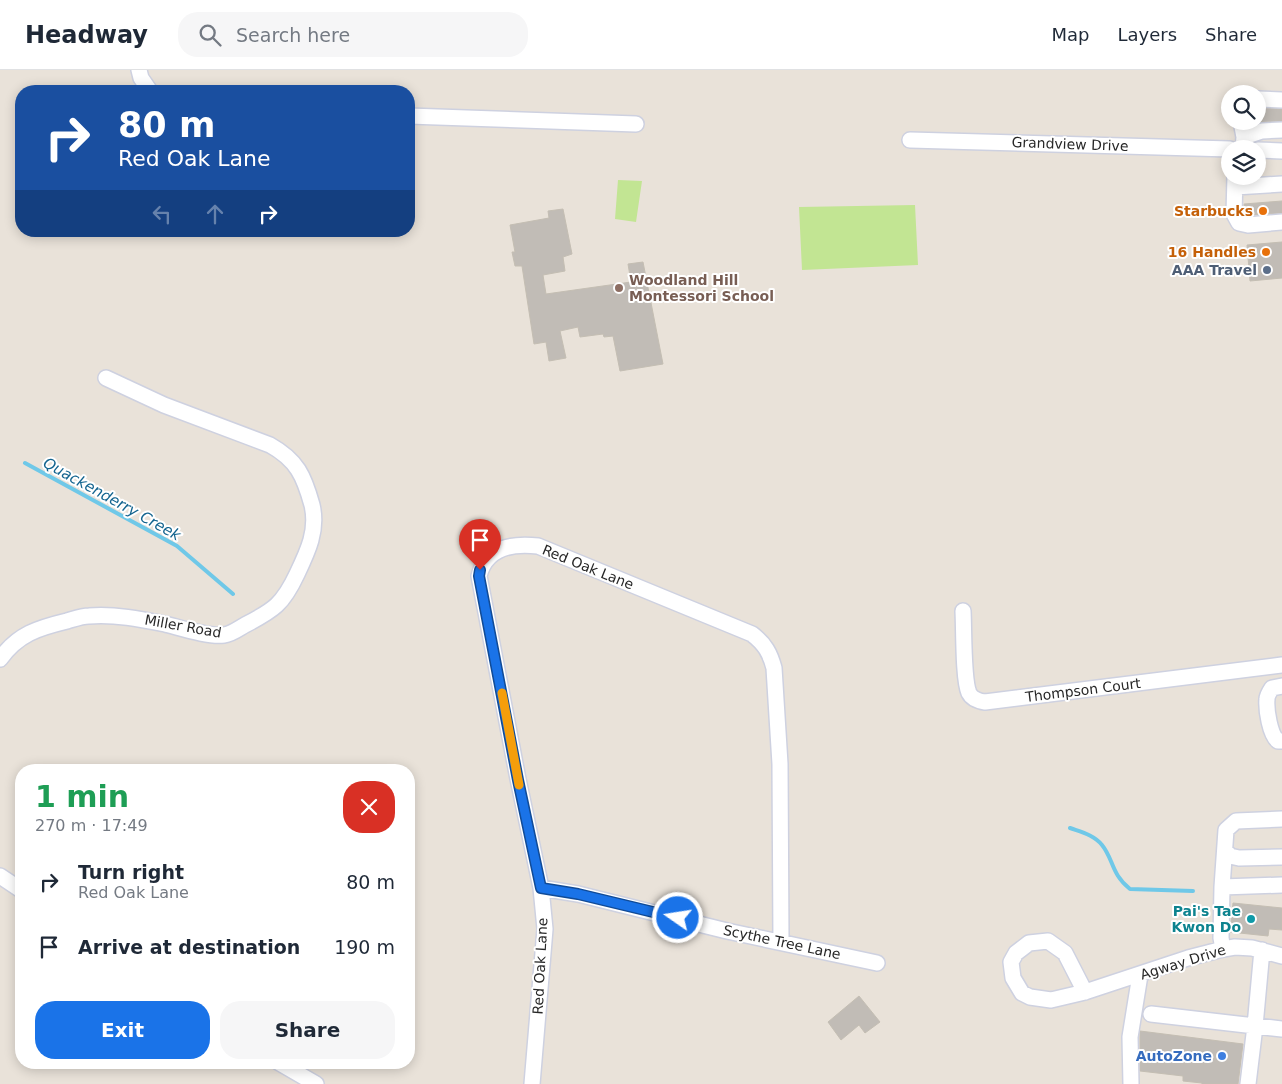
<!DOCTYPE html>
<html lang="en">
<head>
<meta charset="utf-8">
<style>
  body { margin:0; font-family:"DejaVu Sans",sans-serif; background:#f6f6f7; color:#1f2937; height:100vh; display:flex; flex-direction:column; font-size:19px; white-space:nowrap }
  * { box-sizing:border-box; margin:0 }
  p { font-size:16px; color:#747a83 }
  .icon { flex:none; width:28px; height:28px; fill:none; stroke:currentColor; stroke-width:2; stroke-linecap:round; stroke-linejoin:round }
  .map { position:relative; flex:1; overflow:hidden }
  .sheet { position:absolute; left:15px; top:694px; width:400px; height:305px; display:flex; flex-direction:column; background:#fff; border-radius:20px; box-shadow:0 2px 12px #0003 }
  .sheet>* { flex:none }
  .banner { position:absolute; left:15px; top:15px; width:400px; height:152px; border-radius:20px; box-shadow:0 2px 12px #0003; background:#1a4fa0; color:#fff; overflow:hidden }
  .fabs { position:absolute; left:1221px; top:15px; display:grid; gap:10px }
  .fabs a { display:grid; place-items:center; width:45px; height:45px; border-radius:50%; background:#fff; box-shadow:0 2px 12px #0003; font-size:25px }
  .pin { position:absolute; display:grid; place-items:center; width:42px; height:42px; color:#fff; margin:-51px -21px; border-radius:50% 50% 50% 0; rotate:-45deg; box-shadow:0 0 5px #0007 }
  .pin .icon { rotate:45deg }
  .me { position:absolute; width:55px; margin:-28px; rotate:283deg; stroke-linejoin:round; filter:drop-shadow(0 0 4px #0008) }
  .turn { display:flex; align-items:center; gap:18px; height:105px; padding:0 20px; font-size:22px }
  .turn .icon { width:65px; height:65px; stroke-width:2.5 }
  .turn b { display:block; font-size:35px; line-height:42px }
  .lanes { display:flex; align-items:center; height:48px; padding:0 20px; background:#0003; justify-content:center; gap:25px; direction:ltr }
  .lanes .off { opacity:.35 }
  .round { display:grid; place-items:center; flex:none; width:52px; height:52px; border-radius:20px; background:#f6f6f7 }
  .headline { display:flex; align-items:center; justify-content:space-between; height:85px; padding:0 20px }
  h1 { font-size:30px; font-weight:600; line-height:38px; color:#1e9e55 }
  .action { display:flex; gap:10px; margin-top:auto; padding:10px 20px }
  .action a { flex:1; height:58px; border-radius:20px; background:#1a73e8; color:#fff; font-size:20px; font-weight:600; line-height:58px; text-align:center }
  .action a+a { background:#f6f6f7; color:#1f2937 }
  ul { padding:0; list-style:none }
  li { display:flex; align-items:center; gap:15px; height:65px; padding:0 20px }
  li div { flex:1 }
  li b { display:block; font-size:19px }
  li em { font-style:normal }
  header { display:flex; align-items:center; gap:30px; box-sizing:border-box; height:70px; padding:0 25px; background:#fff; border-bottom:1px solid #e0e1e3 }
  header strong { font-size:24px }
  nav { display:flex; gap:28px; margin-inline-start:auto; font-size:18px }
  .search { width:350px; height:45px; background:#f6f6f7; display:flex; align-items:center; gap:12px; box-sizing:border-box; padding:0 18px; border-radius:20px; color:#747a83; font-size:19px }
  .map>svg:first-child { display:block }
  .pitch { fill:#c2e593 }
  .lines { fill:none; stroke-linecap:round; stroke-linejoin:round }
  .stream { stroke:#6fc8e8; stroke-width:4 }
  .building { fill:#c1bcb6; stroke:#c4beb3 }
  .minor-casing { stroke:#ced1e0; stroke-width:18 }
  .minor { stroke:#fff; stroke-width:15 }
  .route-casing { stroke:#114b97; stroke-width:12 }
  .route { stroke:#1a73e8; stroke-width:9 }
  .slow { stroke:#f59e0b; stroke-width:9 }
  .food-dot { fill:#e8710a; stroke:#fff; stroke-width:2 }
  .service-dot { fill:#5c6f8a; stroke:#fff; stroke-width:2 }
  .education-dot { fill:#8d6e63; stroke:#fff; stroke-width:2 }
  .culture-dot { fill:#0f9aa8; stroke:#fff; stroke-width:2 }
  .shop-dot { fill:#3f7fe0; stroke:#fff; stroke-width:2 }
  .labels { text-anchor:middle; stroke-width:4; stroke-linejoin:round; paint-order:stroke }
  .street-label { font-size:14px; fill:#272727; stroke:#fff }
  .food-label { font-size:14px; font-weight:bold; fill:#c56008; stroke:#fff; text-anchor:end }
  .service-label { font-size:14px; font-weight:bold; fill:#4e5e75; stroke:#fff; text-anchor:end }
  .education-label { font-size:14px; font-weight:bold; fill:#785e54; stroke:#fff; text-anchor:start }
  .culture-label { font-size:14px; font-weight:bold; fill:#0d838f; stroke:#fff; text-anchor:end }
  .shop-label { font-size:14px; font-weight:bold; fill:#366cbe; stroke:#fff; text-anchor:end }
  .water-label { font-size:15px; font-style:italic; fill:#13648f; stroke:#fff }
</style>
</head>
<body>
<header>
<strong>Headway</strong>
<div class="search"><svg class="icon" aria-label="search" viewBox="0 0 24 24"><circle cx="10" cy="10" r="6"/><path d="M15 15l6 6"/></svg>Search here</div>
<nav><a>Map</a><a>Layers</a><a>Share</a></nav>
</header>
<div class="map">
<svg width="1282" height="1014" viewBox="0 0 1282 1014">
  <rect width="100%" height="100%" fill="#e9e2d9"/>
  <path class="pitch" d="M618,110l24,1 -6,41 -21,-3z
    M915,135l3,60 -116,5 -3,-63z"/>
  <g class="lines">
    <path class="stream" d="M25,393l152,83 56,48
      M1070,758c11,4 24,7 32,17 12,15 9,29 28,44l63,2"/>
  </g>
  <path class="building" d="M1261,38l21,1v12l-21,1z
    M1282,131v12l-37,2 -1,-11z
    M563,139l9,45 -9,3 2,14 -22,4 3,19 85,-12 -3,-18 15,-2 20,102 -43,7 -7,-35 -9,1 -1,-3 -23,3 -2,-10 -18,4 6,27 -17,3 -3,-19 -12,2 -12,-78h-7l-3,-14h3l-5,-27 39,-7 -1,-7z
    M1282,172v36l-32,3 -3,-36z
    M1233,833l49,5v22l-13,-1 -1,7 -38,-4z
    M859,926l21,26 -15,11 -6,-8 -18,15 -13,-18z
    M1140,961l103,13 -5,40h-36v-1l-19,-2v-5l-43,-5z"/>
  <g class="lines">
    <g class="minor-casing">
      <path id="minor" d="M139,0l2,8 9,13
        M1258,29l24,1
        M409,46l227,8
        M1241,51l3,16 -1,12
        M1244,67l18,-6 20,-1
        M910,70l320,9
        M1258,80l24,1
        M1235,106l-1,38 5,9 9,2 34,-3
        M1235,117l47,-3
        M963,541c1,17 0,69 6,82 3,6 9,8 16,9l297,-37
        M0,589c18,-25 38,-31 67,-38 7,-2 15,-5 22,-5 26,-2 51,3 76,8 16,4 43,13 59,11 8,-1 14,-6 21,-10 29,-15 38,-21 52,-51 11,-23 21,-44 15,-69 -8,-29 -15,-45 -42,-60l-106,-40 -58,-27
        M1282,616l-10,2c-2,3 -5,8 -5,11 -1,11 3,36 11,42h4
        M1225,780l5,6 9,2 43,-1
        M0,806l21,14
        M1222,817l4,-57 10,-9 46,-2
        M541,818l37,6 149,37 150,32
        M1223,879l-2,-11 1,-51 60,-2
        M1085,922l-20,-39 -17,-12 -19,2 -13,10 -5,9 2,16 9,15 8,4 21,3 34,-8 103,-34 35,-9 12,-2 17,1 30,8
        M1151,944l104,12 7,-76
        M278,992l38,22
        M532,1014l13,-155 -4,-41 -23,-109 -39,-203c7,-29 34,-33 59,-30l214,88c13,10 18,19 22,34l6,96 1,178
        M1131,1014l-1,-47 10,-62
        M1248,1014l7,-58 27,3"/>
    </g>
    <use href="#minor" class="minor"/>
  </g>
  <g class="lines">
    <g class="route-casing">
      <path id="route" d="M480,500l-1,6 39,204 23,108 37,6 100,24"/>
    </g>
    <use href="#route" class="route"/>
    <path class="slow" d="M502,623l17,92"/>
  </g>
  <g class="food-dot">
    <circle cx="1263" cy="141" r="5"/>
    <circle cx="1266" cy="182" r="5"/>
  </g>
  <circle class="service-dot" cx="1267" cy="200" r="5"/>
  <circle class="education-dot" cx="619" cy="218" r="5"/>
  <circle class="culture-dot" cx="1251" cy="849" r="5"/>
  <circle class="shop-dot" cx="1222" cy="986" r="5"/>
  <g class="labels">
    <g class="street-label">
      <text transform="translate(1070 74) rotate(2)" y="5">Grandview Drive</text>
      <text transform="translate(588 497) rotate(22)" y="5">Red Oak Lane</text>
      <text transform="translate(183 556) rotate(10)" y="5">Miller Road</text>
      <text transform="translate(1083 620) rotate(-7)" y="5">Thompson Court</text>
      <text transform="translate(782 872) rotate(12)" y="5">Scythe Tree Lane</text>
      <text transform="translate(1183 892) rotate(-17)" y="5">Agway Drive</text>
      <text transform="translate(540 896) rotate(-87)" y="5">Red Oak Lane</text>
    </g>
    <g class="food-label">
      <text x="1253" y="146">Starbucks</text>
      <text x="1256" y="187">16 Handles</text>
    </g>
    <g class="service-label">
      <text x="1257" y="205">AAA Travel</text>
    </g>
    <g class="education-label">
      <text x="629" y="215">Woodland Hill<tspan x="629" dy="16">Montessori School</tspan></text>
    </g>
    <g class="culture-label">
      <text x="1241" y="846">Pai's Tae<tspan x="1241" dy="16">Kwon Do</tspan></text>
    </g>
    <g class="shop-label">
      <text x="1212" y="991">AutoZone</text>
    </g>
    <g class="water-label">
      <text transform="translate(112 429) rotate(29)" y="5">Quackenderry Creek</text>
    </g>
  </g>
</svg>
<div class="fabs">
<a><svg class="icon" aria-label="search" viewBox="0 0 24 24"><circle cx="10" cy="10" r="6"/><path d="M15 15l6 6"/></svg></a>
<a><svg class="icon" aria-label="layers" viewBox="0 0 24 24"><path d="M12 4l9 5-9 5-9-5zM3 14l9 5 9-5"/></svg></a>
</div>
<div class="pin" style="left:480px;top:500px;background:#d93025"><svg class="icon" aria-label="arrive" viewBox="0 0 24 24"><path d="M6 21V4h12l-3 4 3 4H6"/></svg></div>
<svg class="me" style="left:678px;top:848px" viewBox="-20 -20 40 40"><circle r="17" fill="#1a73e8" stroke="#fff" stroke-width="3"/><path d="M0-11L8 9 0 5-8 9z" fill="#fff"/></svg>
<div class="banner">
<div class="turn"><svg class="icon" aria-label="right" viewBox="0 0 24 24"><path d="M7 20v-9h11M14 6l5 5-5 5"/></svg><div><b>80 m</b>Red Oak Lane</div></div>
<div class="lanes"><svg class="icon off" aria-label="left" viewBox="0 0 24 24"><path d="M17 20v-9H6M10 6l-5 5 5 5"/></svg><svg class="icon off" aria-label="ahead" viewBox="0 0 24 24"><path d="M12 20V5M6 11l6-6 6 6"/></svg><svg class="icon" aria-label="right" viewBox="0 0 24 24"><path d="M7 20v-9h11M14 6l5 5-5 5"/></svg></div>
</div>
<section class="sheet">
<div class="headline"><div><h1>1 min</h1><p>270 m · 17:49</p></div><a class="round" style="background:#d93025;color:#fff"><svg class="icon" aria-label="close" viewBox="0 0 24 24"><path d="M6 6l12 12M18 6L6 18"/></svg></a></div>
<ul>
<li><svg class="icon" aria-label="right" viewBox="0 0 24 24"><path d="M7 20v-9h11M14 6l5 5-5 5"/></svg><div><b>Turn right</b><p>Red Oak Lane</p></div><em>80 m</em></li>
<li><svg class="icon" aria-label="arrive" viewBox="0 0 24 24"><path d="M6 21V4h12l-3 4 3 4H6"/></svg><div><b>Arrive at destination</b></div><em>190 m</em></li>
</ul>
<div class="action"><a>Exit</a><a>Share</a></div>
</section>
</div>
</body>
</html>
